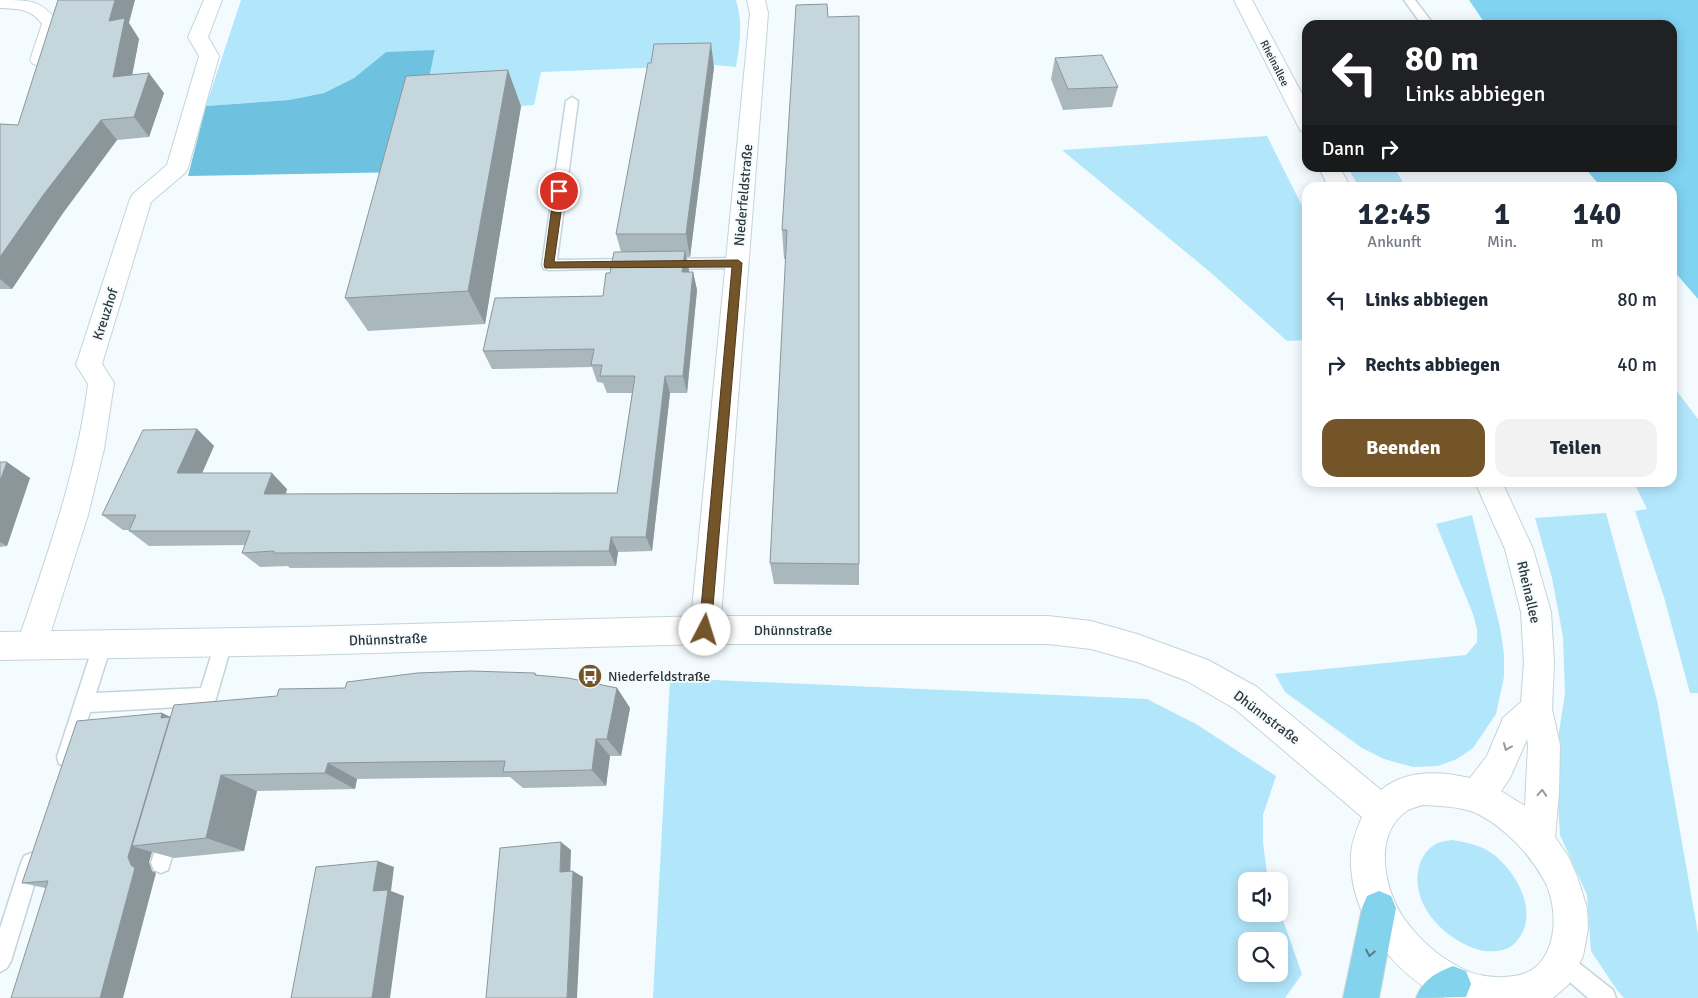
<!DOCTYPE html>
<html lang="de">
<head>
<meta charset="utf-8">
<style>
  body { margin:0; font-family:Signika,sans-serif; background:#f2f2f3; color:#1f2937; height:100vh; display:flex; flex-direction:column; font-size:19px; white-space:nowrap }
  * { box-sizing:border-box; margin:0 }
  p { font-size:16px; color:#747a83 }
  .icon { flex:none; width:28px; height:28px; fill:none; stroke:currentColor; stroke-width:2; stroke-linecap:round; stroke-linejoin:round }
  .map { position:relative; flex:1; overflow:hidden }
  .details { position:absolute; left:1302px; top:182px; width:375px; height:305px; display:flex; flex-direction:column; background:#fff; border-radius:15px; box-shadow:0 2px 12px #0003 }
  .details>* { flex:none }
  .hud { position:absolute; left:1302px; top:20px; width:375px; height:152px; border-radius:15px; box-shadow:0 2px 12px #0003; background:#202124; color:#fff; overflow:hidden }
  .tools { position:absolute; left:1238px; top:872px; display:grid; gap:10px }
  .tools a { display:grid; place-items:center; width:50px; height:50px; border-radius:10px; background:#fff; box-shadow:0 2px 12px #0003; font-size:25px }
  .pin { position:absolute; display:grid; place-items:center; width:42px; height:42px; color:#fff; margin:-21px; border:2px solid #fff; border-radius:50%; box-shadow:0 1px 5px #0007 }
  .me { position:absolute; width:55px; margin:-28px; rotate:5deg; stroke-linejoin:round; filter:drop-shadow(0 0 4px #0008) }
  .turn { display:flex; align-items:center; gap:18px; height:105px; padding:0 20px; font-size:22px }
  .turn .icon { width:65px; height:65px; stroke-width:2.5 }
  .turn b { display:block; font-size:35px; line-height:42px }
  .then { display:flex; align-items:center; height:48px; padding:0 20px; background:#0003; gap:10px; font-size:19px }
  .eta { display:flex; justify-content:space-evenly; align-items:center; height:85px; text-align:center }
  .eta b { font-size:30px; font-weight:700; line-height:35px }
  .button { display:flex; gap:10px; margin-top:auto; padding:10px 20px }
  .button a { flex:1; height:58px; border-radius:15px; background:#74552a; color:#fff; font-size:20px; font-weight:700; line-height:58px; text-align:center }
  .button a+a { background:#f2f2f3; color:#1f2937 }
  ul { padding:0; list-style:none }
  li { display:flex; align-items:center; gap:15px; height:65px; padding:0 20px }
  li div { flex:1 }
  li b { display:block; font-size:19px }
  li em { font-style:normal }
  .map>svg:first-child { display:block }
  .green { fill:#b2e6fb; fill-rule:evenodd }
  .forest { fill:#6ec1df }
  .water { fill:#81d3f2 }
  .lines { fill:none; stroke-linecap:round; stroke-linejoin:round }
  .lane-casing { stroke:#c3d4da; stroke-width:3 }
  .street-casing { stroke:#c3d4da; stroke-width:2 }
  .secondary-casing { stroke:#c3d4da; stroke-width:2 }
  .primary-casing { stroke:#d5d7d7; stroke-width:2 }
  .lane { fill:#fff; fill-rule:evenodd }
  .street { fill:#fff; fill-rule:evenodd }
  .secondary { fill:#fff; fill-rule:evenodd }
  .primary { fill:#82d3eb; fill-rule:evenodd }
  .wall { fill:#aab8be }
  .shaded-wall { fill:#8b969b }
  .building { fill:#c6d6dd; stroke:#8b969b }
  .oneway { stroke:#969a9b }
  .oneway2 { stroke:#547c88 }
  .route { fill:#74552a; stroke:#4b371b }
  .labels { text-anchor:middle; stroke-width:4; stroke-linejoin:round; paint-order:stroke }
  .far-street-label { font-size:11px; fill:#2e3537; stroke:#f4fbfe }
  .street-label { font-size:14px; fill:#2e3537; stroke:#f4fbfe }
  .poi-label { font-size:14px; fill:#2e3537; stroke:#f4fbfe; text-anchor:start }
</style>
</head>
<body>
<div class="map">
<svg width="1698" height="998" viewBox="0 0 1698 998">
  <rect width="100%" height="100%" fill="#f4fbfe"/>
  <path class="green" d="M241,0h495c7,23 4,43 0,67l-22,-2 -173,7 -7,33 -112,7 13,-61 -49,1 -32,26 -30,15 -35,7 -83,6z
    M1267,136l40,80v124l-20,1 -77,-69 -148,-122z
    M1348,168h46l12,19h-47z
    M1673,386l25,33v274h-8l-26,-96 -29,-86 12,-2 -13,-26 38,-1z
    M1606,513l51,187 41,234v64h-74l-7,-8 -26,-39 -4,-56 -27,-60 -5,-78 10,-63 -2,-57 -11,-59 -17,-60z
    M1472,515l28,112 4,27v23l-8,37 -23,34 -16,11 -19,7 -25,1 -29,-8 -22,-11 -77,-56 -10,-18 191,-19 11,-13v-13l-4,-15 -37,-90z
    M670,678l477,21 49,25 80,52 -13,39v28l5,38h-22v33h33v-5l23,65 -17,24h-632zM1246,941h33v33h-33z
    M1451,840c15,2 30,5 42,14 26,20 49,64 20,91 -7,6 -20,7 -29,6 -35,-7 -75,-44 -65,-84 2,-8 6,-16 14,-21 4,-4 12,-5 18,-6z"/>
  <path class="forest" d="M435,50l-13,62 -15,60 -219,4 18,-70 83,-6 35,-7 30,-15 32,-26z"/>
  <path class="water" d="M1469,0h229v299l-25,-29 -1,-82 -71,-1 -16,-19h87v-143h-186z"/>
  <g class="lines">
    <g class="lane-casing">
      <path id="lane" d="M1404,0h11l19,25h-12z
        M572,97l6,4 -21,159 76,-1 5,1 2,4 -2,4 -89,2 -5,-1 -2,-4 24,-164z
        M738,258l5,1 2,4 -2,4 -5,1 -73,1 -5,-1 -2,-4 2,-4 5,-1z
        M103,635l6,2 3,6 -16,50 105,-5 16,-51 6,-2 6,2 3,6 -25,87 -7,3 -7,-3 -2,-6 5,-18 -106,6 -17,52 -7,2 -7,-2 -2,-7 37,-114 3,-6z
        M169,824l7,3 3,7 -11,36 -7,3 -7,-3 -3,-7 11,-36z
        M31,853l7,3 3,7 -30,98 -4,7 -7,4v-44l21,-65 3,-7z
        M1563,952l7,4 43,34 3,8h-28l-32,-28 -4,-7 4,-7z"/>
    </g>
    <g class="street-casing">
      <path id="street" d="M0,0c32,0 41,0 60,24l-13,40 -7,2 -7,-2 -3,-4 12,-36c-11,-16 -24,-15 -42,-16z
        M204,0h18l-14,37 11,19 -31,112 -3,5 -34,29 -49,162 12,19 -10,66 -16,66 -41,129 -4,10 -11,4 -11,-4 -4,-10c29,-86 60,-170 71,-260l-12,-19 54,-166 3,-5 34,-29 32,-109 -11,-19z
        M747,0h18l3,13 -48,617 -4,10 -11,4 -11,-4 -4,-10 60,-617z"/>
    </g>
    <g class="secondary-casing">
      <path id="secondary" d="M1234,0h18l56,105v28l-7,-2 -3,-5z
        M1319,168h21l11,20h-22z
        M1475,482h27l31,67 18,63 3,51 -2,46 8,36 -1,48 -4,44 13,19 9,20 10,32 1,21 -5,27 -14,28 -16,14h-108c-53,-23 -97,-85 -94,-144 1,-13 6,-25 11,-37l-127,-108 -48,-28 -50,-19 -46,-13 -43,-5h-343l-405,11 -300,5v-28l300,-5 405,-11h343l43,5 46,13 71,26 49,27 124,103c25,-21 59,-19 89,-12l17,-22 16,-38 18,-16 3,-39 -3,-51 -16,-63zM1527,739l1,6 -3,61 -24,-15 9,-13zM1422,805c18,1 39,1 56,9 27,14 51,39 66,66 17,31 14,91 -30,96 -18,3 -40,0 -55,-9 -23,-12 -42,-30 -56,-50 -20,-30 -30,-84 5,-107 4,-2 9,-3 14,-5z"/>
    </g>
    <g class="primary-casing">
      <path id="primary" d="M1379,891l12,5 5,12 -17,90h-36l19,-90 5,-12z
        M1453,966l13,5 5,13 -5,13 -50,1c7,-18 19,-25 37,-32z"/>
    </g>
    <use href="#lane" class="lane"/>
    <use href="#street" class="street"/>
    <use href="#secondary" class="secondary"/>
    <use href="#primary" class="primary"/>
  </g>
  <path class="wall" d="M827,4l32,560v21l-85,-1 -4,-21 16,-304h-2l-2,-29z
    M129,23l10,16 -7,36 32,18 -15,44 -32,3 -54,73 -51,76h-12v-165l18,1z
    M1055,58l63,29 -6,20 -49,3 -12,-31z
    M714,67l-24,190h-4l3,15h4l4,18 -10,103h-17l-18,158 -34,1 -2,14 -326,2 -2,-2 -28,1 -18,-14 3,-8 -96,1 -20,-15v-1h-6l-21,-15 95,-86 17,17 -12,27 85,16 -1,5 331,-1 15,-100h-25l-4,-10 -6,-1 -5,-15 -100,2 -9,-18 120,-55 7,-23 11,-21 -5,-18z
    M521,106l-36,218 -117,7 -23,-33z
    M0,462l30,16 -23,68 -7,1z
    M535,673l2,2 80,13 13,20 -9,48h-11l-4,30 -83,2 -13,-11 -89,1 -64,1 -2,10 -98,2 -13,60 -70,7 -22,-6 -3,10 3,9 4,2 -111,15 -23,-5 140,-170 9,4 106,-21 68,-8z"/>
  <path class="shaded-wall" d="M115,0h20l-6,23 10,16 -11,58 -15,-20 -4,-56z
    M711,43l3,24 -24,190 -4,-23z
    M508,70l13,36 -36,218 -17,-33z
    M149,73l15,20 -15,44 -15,-20z
    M101,120l16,20 -54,73 -51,76 -12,-10v-22l44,-63z
    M685,251l4,19 -3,20 -4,-18z
    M693,272l4,18 -10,103 -4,-17z
    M665,376l5,17 -18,158 -6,-14z
    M197,429l17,17 -19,43 -18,-16z
    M7,462l23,16 -23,68 -7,-4v-61z
    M272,473l15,16 -7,21 -16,-16z
    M611,537l7,15 -2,14 -7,-15z
    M617,688l13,20 -9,48 -14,-17z
    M162,713l26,13 -56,120 20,6 -3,10 3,9 4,2 -33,125h-23l31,-133 -3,-8z
    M596,739l14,17 -4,30 -14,-16z
    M328,763l29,16 -2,10 -30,-16z
    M221,775l36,16 -13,60 -38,-13z
    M561,842l10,8 -1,29 -10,-7z
    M378,861l16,6 -3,24 13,5 -14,102h-18l1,-107z
    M573,871l10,6 -6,121h-10z"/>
  <path class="building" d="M58,0h57l-6,21 16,-3 -12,59 36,-4 -15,44 -33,3 -57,74 -44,63v-133l18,1z
    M827,4l1,13 31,-1v548l-89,-1 17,-333h-5l14,-225z
    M711,43l-25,191h-70l32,-171h3l3,-19z
    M1102,55l16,32 -50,2 -13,-31z
    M508,70l-40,221 -123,7 61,-222z
    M685,251l-3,21h11l-10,104h-18l-19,161h-35l-2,14 -335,2v-2l-32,2 8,-22h-121l7,-16h-34l41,-85 54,-1 -20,44h95l-8,21 353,-1 18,-117h-35l2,-11h-11l3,-16 -111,2 12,-53 108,-2 3,-23h4l4,-21z
    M0,462h7l-7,19z
    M471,671l64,2v2l33,3 49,10 -10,51h-11l-4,31 -89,2 2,-11 -110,1 -67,1 -3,10 -104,2 -15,63 -74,8 42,-141 103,-9 2,-7 66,-1 2,-6 70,-9z
    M162,713l-1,5 9,-1 -42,140 3,8 4,3 -35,130h-89l37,-117 -26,2 55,-162z
    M561,842l-1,30 13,-1 -6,127h-81l14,-150z
    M378,861l-5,30 15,-1 -16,108h-81l25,-131z"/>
  <defs><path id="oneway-chevron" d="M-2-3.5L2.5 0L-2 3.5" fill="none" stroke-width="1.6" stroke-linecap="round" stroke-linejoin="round" transform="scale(1.25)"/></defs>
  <g class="oneway">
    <use href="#oneway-chevron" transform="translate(1507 747) rotate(112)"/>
    <use href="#oneway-chevron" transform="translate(1542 793) rotate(-86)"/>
  </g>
  <use class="oneway2" href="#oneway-chevron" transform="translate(1370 953) rotate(101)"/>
  <path class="route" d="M559,188l5,3 -10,71 184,-2 4,3 -31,367 -2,4 -4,2 -4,-2 -2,-4 33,-363 -187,1 -1,-3 10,-74z"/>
  <defs>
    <g id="bus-disc" transform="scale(1.25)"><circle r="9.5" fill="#74552a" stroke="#f4fbfe"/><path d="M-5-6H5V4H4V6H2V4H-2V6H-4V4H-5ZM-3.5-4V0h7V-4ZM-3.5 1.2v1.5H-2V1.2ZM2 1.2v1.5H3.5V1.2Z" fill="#fff"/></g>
  </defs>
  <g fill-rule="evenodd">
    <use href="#bus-disc" x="590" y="676"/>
  </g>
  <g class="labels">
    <g class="far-street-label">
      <text transform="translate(1275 63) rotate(63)" y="4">Rheinallee</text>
    </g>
    <g class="street-label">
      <text transform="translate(743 195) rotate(-85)" y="5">Niederfeldstraße</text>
      <text transform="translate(105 314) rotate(-72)" y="5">Kreuzhof</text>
      <text transform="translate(1529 592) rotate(77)" y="5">Rheinallee</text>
      <text x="793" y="635">Dhünnstraße</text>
      <text transform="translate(388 639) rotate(-2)" y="5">Dhünnstraße</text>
      <text transform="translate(1267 717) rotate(37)" y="5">Dhünnstraße</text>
    </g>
    <g class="poi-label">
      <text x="608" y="681">Niederfeldstraße</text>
    </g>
  </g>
</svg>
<div class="tools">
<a><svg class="icon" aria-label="sound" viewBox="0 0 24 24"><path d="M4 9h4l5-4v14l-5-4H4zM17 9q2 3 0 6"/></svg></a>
<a><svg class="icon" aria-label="search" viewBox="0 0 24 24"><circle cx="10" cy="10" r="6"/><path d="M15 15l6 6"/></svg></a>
</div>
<div class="pin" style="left:559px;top:191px;background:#d93025"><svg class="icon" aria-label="arrive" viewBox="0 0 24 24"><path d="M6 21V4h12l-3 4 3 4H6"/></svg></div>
<svg class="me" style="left:705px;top:630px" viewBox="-20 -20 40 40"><circle r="19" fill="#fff"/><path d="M0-13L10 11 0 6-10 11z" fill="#74552a"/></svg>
<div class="hud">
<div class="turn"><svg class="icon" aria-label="left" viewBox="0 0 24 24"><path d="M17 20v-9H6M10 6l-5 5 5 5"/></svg><div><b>80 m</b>Links abbiegen</div></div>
<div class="then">Dann<svg class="icon" aria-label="right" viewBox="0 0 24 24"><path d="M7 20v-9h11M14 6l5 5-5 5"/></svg></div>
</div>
<section class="details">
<div class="eta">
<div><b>12:45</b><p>Ankunft</p></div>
<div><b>1</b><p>Min.</p></div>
<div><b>140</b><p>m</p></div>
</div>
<ul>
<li><svg class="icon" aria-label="left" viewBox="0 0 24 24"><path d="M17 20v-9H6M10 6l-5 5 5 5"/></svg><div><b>Links abbiegen</b></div><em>80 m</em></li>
<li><svg class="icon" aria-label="right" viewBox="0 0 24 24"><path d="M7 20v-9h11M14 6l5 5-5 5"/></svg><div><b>Rechts abbiegen</b></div><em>40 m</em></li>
</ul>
<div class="button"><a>Beenden</a><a>Teilen</a></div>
</section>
</div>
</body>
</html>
